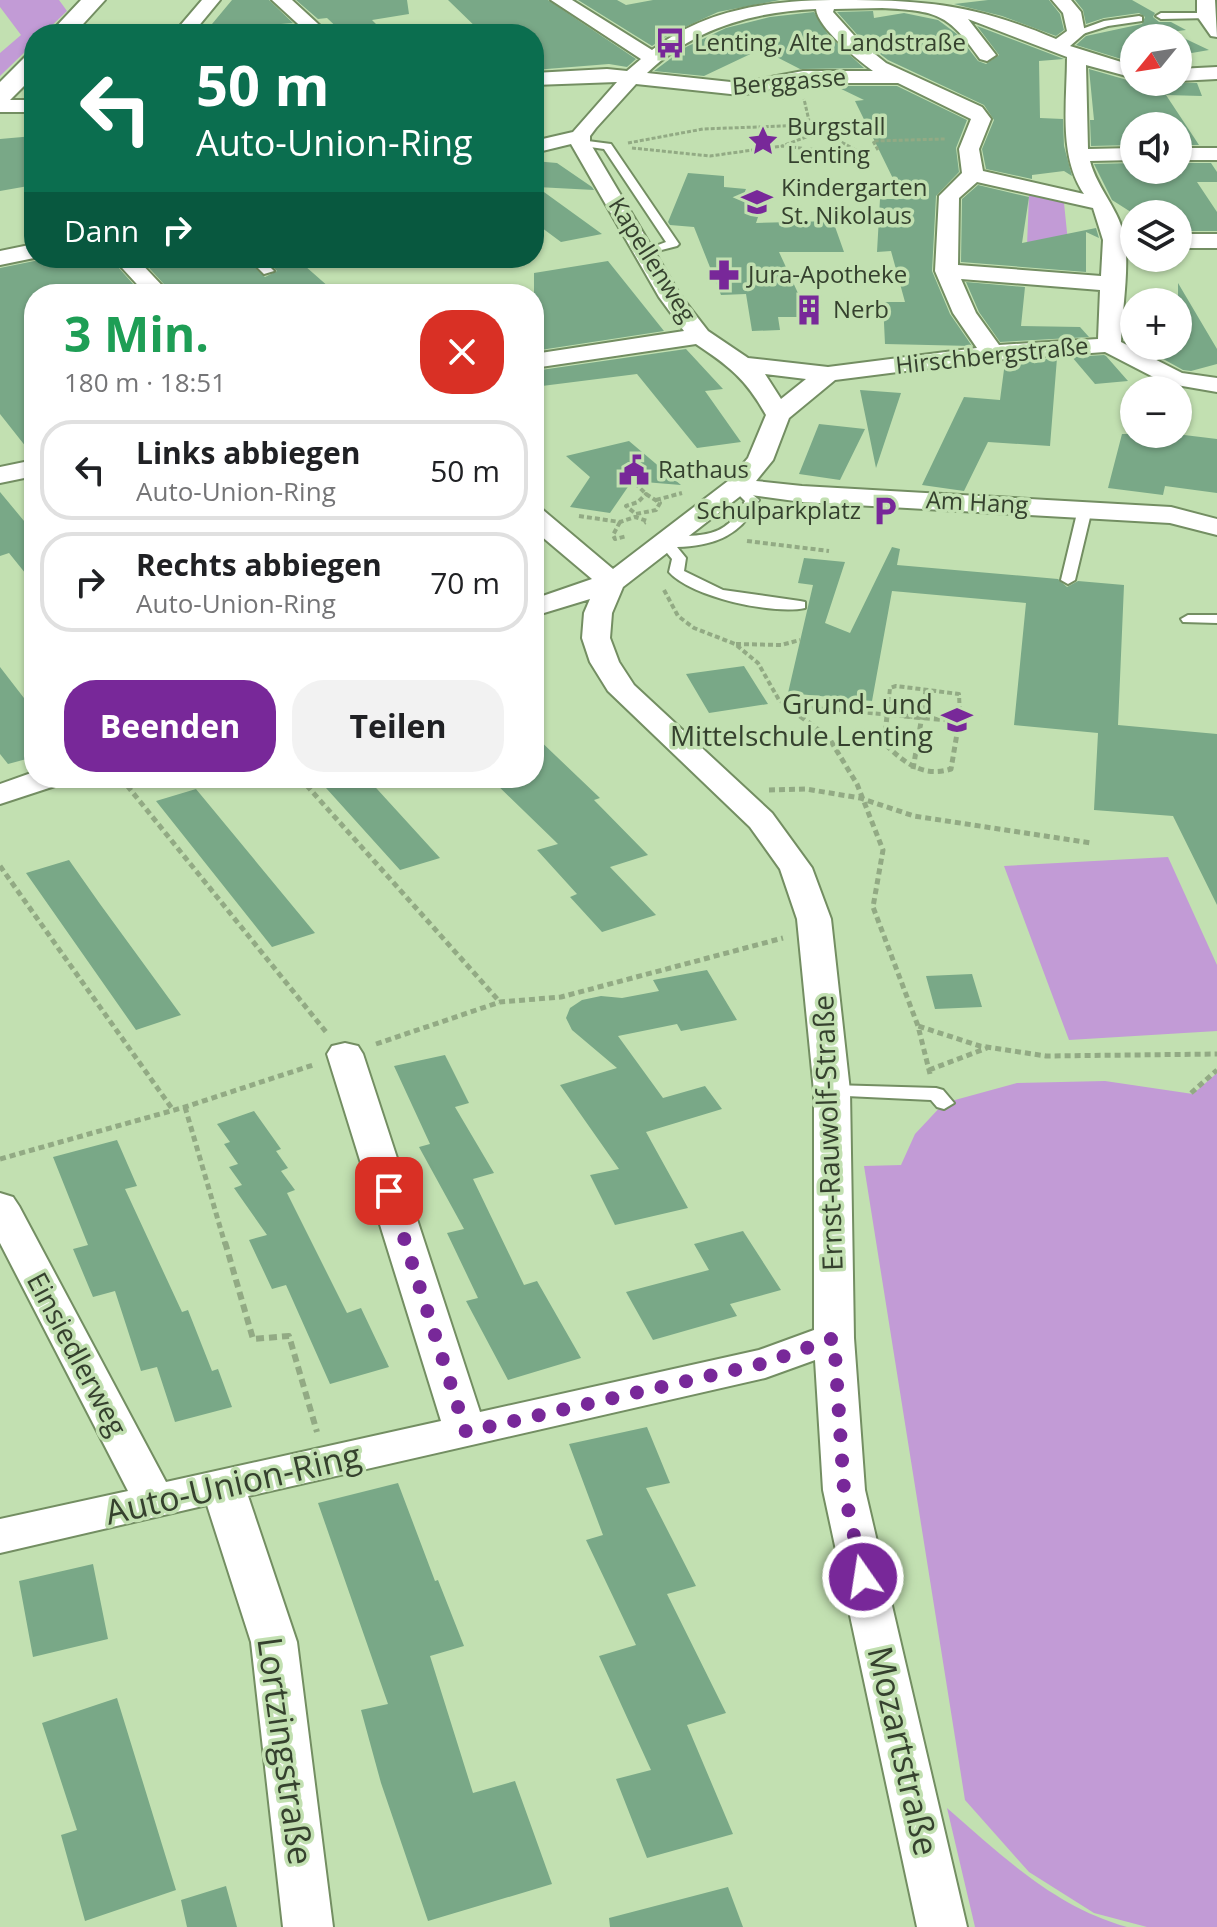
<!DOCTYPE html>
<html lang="de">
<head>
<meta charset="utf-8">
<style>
  body { margin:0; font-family:"Open Sans",sans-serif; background:#f2f2f2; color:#202124; height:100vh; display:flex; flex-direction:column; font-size:30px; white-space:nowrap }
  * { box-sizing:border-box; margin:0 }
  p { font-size:26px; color:#757577 }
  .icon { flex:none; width:44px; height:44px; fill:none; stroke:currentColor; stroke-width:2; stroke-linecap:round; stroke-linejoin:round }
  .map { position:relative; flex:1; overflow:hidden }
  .panel { position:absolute; left:24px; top:284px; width:520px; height:504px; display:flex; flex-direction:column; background:#fff; border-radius:32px; box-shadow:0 2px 6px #0004 }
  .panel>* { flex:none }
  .guide { position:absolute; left:24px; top:24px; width:520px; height:244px; border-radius:32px; box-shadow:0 2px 6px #0004; background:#0b6e4f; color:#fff; overflow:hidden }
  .needle { width:52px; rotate:240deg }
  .buttons { position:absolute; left:1120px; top:24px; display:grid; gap:16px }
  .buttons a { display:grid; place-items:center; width:72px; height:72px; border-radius:50%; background:#fff; box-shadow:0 2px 6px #0004; font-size:40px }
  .pin { position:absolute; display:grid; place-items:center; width:68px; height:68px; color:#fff; margin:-34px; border-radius:16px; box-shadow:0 4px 12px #0006 }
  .me { position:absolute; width:88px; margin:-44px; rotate:347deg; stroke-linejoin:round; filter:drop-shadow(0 0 6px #0008) }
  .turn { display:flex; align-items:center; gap:28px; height:168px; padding:0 40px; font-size:36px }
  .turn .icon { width:104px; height:104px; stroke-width:2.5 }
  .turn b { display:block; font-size:56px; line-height:68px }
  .then { display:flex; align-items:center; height:76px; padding:0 40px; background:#0003; gap:16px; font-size:30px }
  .round { display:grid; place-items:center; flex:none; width:84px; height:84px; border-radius:32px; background:#f2f2f2 }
  .overview { display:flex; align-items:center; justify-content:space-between; height:136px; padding:0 40px }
  h1 { font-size:48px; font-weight:700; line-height:60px; color:#1e9e55 }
  .button { display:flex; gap:16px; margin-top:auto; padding:16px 40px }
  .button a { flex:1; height:92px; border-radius:32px; background:#782899; color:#fff; font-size:32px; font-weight:700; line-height:92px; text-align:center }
  .button a+a { background:#f2f2f2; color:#202124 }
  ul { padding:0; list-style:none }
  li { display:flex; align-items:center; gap:24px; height:100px; margin:0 16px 12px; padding:0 24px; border:4px solid #e0e0e0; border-radius:32px }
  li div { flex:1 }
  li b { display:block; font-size:30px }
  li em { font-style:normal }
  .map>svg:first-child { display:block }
  .green { fill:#c29bd6 }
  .building { fill:#79a887 }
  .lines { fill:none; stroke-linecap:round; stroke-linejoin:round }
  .lane-casing { stroke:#738e62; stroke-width:4 }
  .street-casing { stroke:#738e62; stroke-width:4 }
  .secondary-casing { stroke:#738e62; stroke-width:4 }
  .path-far3 { stroke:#92aa84; stroke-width:3; stroke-dasharray:4 2; stroke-linecap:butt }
  .path-far2 { stroke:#92aa84; stroke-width:4; stroke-dasharray:5 3; stroke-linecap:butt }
  .path-far1 { stroke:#92aa84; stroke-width:5; stroke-dasharray:6 4; stroke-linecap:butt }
  .path { stroke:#92aa84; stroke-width:6; stroke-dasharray:8 5; stroke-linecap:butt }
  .lane { fill:#fff; fill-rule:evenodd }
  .street { fill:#fff; fill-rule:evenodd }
  .secondary { fill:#fff; fill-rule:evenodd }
  .route { stroke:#782899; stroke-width:14; stroke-dasharray:0 25.2 }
  .labels { text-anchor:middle; stroke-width:7; stroke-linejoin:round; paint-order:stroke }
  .far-poi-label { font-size:24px; fill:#35412e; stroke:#c2e0b1; text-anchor:start }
  .far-street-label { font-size:24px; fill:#35412e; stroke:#c2e0b1 }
  .poi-label { font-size:28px; fill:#35412e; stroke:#c2e0b1; text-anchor:end }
  .street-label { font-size:28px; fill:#35412e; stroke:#c2e0b1 }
  .near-street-label { font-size:34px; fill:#35412e; stroke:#c2e0b1 }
</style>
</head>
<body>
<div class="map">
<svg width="1217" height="1927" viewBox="0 0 1217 1927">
  <rect width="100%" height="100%" fill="#c2e0b1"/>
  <path class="green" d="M0,0h59l8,11 -24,23h-9v9l-34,33v-23l21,-18 -21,-28z
    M1029,194l35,9 4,39 -41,4z
    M1168,857l49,108v66l-148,9 -65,-174z
    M1217,1073v854h-70l-53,-14 -65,-41 -64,-72 -101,-634 37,-1 14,-31 29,-31 73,-20 88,-2 88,13z
    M947,1808c56,49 108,99 180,119h-152z"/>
  <path class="building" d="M232,0h37l24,23 -86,7z
    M296,0h111l2,14 -37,6 10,10 -38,4 -17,-16 -9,1z
    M448,0h100l88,59 -9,8 -18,-3 -75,6v-36h-51z
    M578,0h39l9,5 27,-5h127l-62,12 -46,21 -20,13z
    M988,0h61l11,14 4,16 -8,6 -54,-20 -48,-12z
    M1075,0h57l23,13 -2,4 6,5h12l15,8 -15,2 38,18 -23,4 4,11 -12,1v-28h-44v25l-58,-18 10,-9 56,-12 3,-7 -6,-4 -35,5 -18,6 -3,-14z
    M873,11l1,7 30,-5 34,7 19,14 21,27 8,3 13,-9 -22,-29 87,33 -25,2 1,57 23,1 1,27 8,30 -8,-5 -32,4v4l-46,-10 -4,-20 12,-29 -10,-15 -96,-45 -26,-20 -25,-28z
    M814,12l15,24 35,32 -64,1 -39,-20 -57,27 -50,-5 32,-24 40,-19 44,-11z
    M1089,69l45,13 63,1 5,13 -36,-1 33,50h-21v-19h-44v19l-43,1 -1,-26h4z
    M835,86h62l70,34 -11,28 3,24 -23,24 -4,75 18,43 22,32 -87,-2 -2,-42h22l-14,-51 -14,1 3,-53h23l-48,-98 9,-1z
    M34,136v49l-34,6v-52z
    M534,161l23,2 35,24 2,3 -57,-3 65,47 -41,8 -27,-20z
    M1134,163v7h44v-7h33l6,9v10h-20l20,30v19h-39v-17h-44l-22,-14 -18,-36z
    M688,173l36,3v11l22,2 -5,12 22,1 -7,21 77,-2 11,31h-65l30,65h-31l2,13 -28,1 -6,-37 -25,1 -27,-68 -24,-2 -2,-3z
    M978,185l51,12 -7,46 74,-15 3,10 -13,-6v40l-125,-10 1,-63z
    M49,258h61l32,36h-108v163l-34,-43v-146z
    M140,258h105l20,19 12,-6 -12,-13h31l34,30 -29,6h-128z
    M608,261l56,70 -130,20v-78z
    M966,282l59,5 -4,39 59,1 9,10 -89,5 -21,-30z
    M1178,283l39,66v15l-26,7 -8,-1 -43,-24h38z
    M686,349l37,40 -18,2 36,51 -44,6 -60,-74 -103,13v-16z
    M1104,355l2,1 22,25 -33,3 -23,-27z
    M1057,358l-7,88 -62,-4 -24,49 -42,-6 42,-88 36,3 5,-38z
    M860,390l41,3 -25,75z
    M819,424l46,5 -25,51 -41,-6z
    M1122,434h54l41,5v54l-52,-7 -2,9 -55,-7z
    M629,441l52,44 -49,-4 -22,32 -40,-6 20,-30 -24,-21z
    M0,492l34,41v51l-25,-31 -9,3z
    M892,547l8,2 -3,16 161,14 9,8 11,-6 46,4 -6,140 99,9v171l-44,-89 -79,-6 4,-77 -84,-8 12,-122 -134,-12 -20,110 -84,-8 25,-108 -15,-2 6,-25 41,4 -20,61 25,10z
    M744,666l24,38 -59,9 -23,-39z
    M0,667l34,44v46l-26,7 -8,-10z
    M534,735l66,63 -6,2 54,55 -38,12 46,48 -54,17 -32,-35 7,-3 -40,-44 21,-6 -68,-66h44z
    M317,778h50l73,80 -40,12z
    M196,789l24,29 95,115 -43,14 -116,-146z
    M69,860l31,44 81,111 -45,15 -110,-157z
    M707,970l30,50 -56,11 -4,-7 -59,12 45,62 42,-12 17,23 -76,23 42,76 -73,17 -25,-50 29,-6 -59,-84 57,-17 -45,-38 -6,-12 4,-10 12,-8 19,-4 21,2 37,-7 -6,-11z
    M972,974l10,33 -47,2 -9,-33z
    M445,1055l24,48 -14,4 39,66 -21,6 51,106 13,-4 44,77 -73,22 -42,-79 12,-3 -31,-65 17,-4 -45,-82 11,-3 -36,-78z
    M254,1111l27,38 -5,2 12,17 -7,3 14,19 -8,3 60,120 14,-5 28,59 -59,17 -44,-99 -14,4 -23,-49 18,-5 -33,-47 8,-3 -13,-18 9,-3 -14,-20 6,-2 -13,-18z
    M117,1140l20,46 -12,3 57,123 6,-2 24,61 6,-2 14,38 -57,15 -18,-55 -16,4 -26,-80 -22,6 -20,-48 15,-4 -35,-88z
    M743,1231l38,59 -51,14 7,12 -84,24 -27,-48 83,-22 -15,-26z
    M647,1427l23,56 -24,5 50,98 -29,8 59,119 -39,12 46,109 -86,24 -31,-79 35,-9 -52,-114 37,-11 -50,-105 17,-5 -34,-91z
    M398,1483l37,98 3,-1 26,66 -34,10 43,137 42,-12 37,103 -124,37 -47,-138 -20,-73 27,-6 -70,-201z
    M93,1564l15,75 -75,18 -14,-76z
    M117,1698l59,192 -91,31 -24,-86 16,-5 -35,-107z
    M226,1886l11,41h-50l-6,-27z
    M728,1887l15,40h-133l-1,-9z"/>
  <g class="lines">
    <g class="lane-casing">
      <path id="lane" d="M1206,13l5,3 -2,2 -48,1 -5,-3 5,-3z
        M1139,16l3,1v4l-34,5 -32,10 -5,-3 33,-12z
        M580,140l31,4 68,100 -2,2 -35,9v-4l24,-9 -62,-93 -28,-4 -1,-2z
        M248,258h13l13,13 -10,3z
        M737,482l22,18c-17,35 -44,46 -82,47l9,11 -2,13 39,19 77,11 5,1v6c-32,7 -114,-11 -136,-36l3,-13 -14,-17 2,-3c39,-7 63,5 85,-38l-15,-15z
        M1085,505l7,4 -17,71 -7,4 -7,-4 17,-71z
        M1188,615h29v8l-34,-1 -2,-3z
        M832,1085l104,3 7,2 11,13 -10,6 -7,-2 -6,-7 -106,-5 -3,-4z"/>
    </g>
    <g class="street-casing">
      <path id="street" d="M202,0h18l-28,34h-19z
        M272,0h20l37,34h-20z
        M551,0h21l80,50c56,-43 122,-50 190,-50 86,0 134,5 214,39l11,-8 -4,-18 -11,-13h19l10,12 4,21 -15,13 64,20v12l-48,-13 2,84 46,-1v12l-44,1c7,28 31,50 35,80 4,32 -3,69 -4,101l61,31 35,5v14l-52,-9 -60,-31 -113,8 -157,20 -46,38 -16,42 -17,21 46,5 369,21 46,12v16l-47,-12 -368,-21 -59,-8 -120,93 -11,26 -2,25 9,24 15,23 138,128 40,55 19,51 19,172 4,247 11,152 102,437h-50l-94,-437 -8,-130 -50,18 -517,118 49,146 36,285h-50l-32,-285 -44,-137 -207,48v-34l128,-28 -128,-248v-50l13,4 6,9 147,276 275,-61 -114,-367 5,-8 13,-3 13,3 5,8 117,358 279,-62 55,-20v-239l-17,-172 -17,-50 -30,-42 -142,-136 -18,-29 -8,-24 2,-25 6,-14 -56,17v-17l58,-20 -58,-49v-22l9,2 70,59 115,-88 20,-23 18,-43c-20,-36 -37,-49 -70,-71l-162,24v-14l150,-23 -25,-34 -88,-153 -37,9v-12l39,-9 44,-50 -83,3v-12l73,-4 20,2 14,-12zM882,8c55,3 66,5 98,51l7,2 9,-6 -28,-36 99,38c0,45 -9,99 17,137l-101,-23 -4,-22 12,-30 -9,-12 -96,-44 -26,-21 -27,-30 1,-3zM816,9c2,19 41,50 57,62h-70l-63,12 -93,-10c47,-45 106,-61 169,-64zM803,83h95l73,36 -12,30 3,24 -23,23 -4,75 18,42 24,35 -149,19 -80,-9 -40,-27 -28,-36 -90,-152v-7l6,-8 40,-44 104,11zM977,182l116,26 10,32 -2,36 -143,-11 1,-67zM961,279l139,11 -2,49 -99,6 -23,-32zM765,374l41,5 -25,20z
        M1197,0h18l2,37 -6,-1 -14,-20z
        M1217,67v12l-39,2v-12z
        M0,100h34v12h-34z
        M1178,148h39v12h-39z
        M1178,234h39v14h-39z
        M34,244v14l-34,7v-14z
        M113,258h23l34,36h-24z
        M34,460v16l-34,7v-16z
        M34,772v6h28l-4,7 -58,19v-20z"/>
    </g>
    <g class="secondary-casing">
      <path id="secondary" d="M81,0h24l-31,34h-25z
        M34,55v21l-25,25 -9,2v-21l25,-25z"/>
    </g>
    <path class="path-far3" d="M810,125l55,30 -83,-9 24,-9z
      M628,143l75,-14 107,-4 -6,-26
      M632,148l78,8 72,-10
      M878,150l-5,-9 72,-2"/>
    <path class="path-far2" d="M635,483l11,11
      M646,494l14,9 -4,7 -20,4 -10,-8 12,-4z
      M656,500l26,-7
      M579,516l41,6 15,-5 12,4 -3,2
      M620,522l-7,13 2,4 12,-3
      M747,541l82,10
      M664,590l14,26 16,12 41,16 23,19 21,37 24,18
      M736,644l45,1 19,-5
      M796,710l19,-2 111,10
      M887,718l3,-30 6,-2 63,8 1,24
      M921,718l5,-30"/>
    <path class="path-far1" d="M800,716l29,22 28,46 26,66 -10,57 45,119
      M887,716l-3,27c19,19 39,35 67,26l9,-53
      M904,716l56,5
      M913,769l9,-53
      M121,778l205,254
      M300,778l200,224
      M769,790l37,-1 54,9 54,18 177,27
      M0,866l173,244
      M376,1044l124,-42 61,-5 222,-59
      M929,1070l58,-22
      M930,1074l-12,-48 62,20 66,10 171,-2
      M1191,1093l26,-23
      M185,1107l40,137
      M0,1159l185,-52 128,-42"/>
    <path class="path" d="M225,1242l28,97 36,-3 28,96"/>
    <use href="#lane" class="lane"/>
    <use href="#street" class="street"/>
    <use href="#secondary" class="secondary"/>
  </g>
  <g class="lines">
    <path class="route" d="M389,1191l77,241 299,-69 69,-25 10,152 19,87"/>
  </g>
  <defs>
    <g id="bus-bare" transform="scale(2.4)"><path d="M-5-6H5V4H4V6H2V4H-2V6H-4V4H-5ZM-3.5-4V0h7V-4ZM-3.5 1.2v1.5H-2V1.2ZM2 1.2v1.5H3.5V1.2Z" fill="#782899" stroke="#c2e0b1" stroke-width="2.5" paint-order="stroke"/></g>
    <g id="sight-bare" transform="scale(2.4)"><path d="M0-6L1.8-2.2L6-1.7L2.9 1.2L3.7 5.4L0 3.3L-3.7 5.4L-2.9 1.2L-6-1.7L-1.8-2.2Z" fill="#782899" stroke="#c2e0b1" stroke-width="2.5" paint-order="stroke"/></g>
    <g id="school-bare" transform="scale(2.4)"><path d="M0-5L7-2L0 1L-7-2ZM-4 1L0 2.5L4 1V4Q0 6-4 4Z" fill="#782899" stroke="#c2e0b1" stroke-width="2.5" paint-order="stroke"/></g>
    <g id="pharmacy-bare" transform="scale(2.4)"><path d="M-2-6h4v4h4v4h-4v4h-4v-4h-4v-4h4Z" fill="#782899" stroke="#c2e0b1" stroke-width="2.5" paint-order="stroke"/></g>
    <g id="building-bare" transform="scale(2.4)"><path d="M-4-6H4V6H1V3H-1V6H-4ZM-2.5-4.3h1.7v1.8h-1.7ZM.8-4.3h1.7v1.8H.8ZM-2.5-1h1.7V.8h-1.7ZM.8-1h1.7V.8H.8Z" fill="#782899" stroke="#c2e0b1" stroke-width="2.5" paint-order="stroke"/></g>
    <g id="civic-bare" transform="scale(2.4)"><path d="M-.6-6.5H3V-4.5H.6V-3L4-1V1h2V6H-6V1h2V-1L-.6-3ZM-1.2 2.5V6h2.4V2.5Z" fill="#782899" stroke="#c2e0b1" stroke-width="2.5" paint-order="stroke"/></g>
    <g id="parking-bare" transform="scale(2.4)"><path d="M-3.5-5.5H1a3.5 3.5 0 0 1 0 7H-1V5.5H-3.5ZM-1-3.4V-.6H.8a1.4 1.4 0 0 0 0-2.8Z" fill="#782899" stroke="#c2e0b1" stroke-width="2.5" paint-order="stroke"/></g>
  </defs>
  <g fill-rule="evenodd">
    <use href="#bus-bare" x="670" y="43"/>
    <use href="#sight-bare" x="763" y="141"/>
    <use href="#school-bare" x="757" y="202"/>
    <use href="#pharmacy-bare" x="724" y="275"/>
    <use href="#building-bare" x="809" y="310"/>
    <use href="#civic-bare" x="634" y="470"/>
    <use href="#parking-bare" x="885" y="511"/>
    <use href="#school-bare" x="957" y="720"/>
  </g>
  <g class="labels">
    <g class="far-poi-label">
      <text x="694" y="51">Lenting, Alte Landstraße</text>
      <text x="787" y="135">Burgstall<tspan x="787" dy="28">Lenting</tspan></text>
      <text x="781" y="196">Kindergarten<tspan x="781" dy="28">St. Nikolaus</tspan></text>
      <text x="748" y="283">Jura-Apotheke</text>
      <text x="833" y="318">Nerb</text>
      <text x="658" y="478">Rathaus</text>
      <text x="861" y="519" text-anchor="end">Schulparkplatz</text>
    </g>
    <g class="far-street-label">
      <text transform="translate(789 82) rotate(-5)" y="8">Berggasse</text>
      <text transform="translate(652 260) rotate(58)" y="8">Kapellenweg</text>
      <text transform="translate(992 356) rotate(-6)" y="8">Hirschbergstraße</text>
      <text transform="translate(977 503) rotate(3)" y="8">Am Hang</text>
    </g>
    <g class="poi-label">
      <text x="933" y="714">Grund- und<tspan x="933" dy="32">Mittelschule Lenting</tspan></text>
    </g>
    <g class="street-label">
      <text transform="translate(828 1133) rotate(-92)" y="10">Ernst-Rauwolf-Straße</text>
      <text transform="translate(77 1354) rotate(62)" y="10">Einsiedlerweg</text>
    </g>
    <g class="near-street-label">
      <text transform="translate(233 1484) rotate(-13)" y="12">Auto-Union-Ring</text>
      <text transform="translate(285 1751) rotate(82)" y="12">Lortzingstraße</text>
      <text transform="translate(903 1751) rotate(77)" y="12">Mozartstraße</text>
    </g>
  </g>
</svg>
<div class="buttons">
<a><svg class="needle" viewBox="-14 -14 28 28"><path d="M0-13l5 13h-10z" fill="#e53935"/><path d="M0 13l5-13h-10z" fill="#757577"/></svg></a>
<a><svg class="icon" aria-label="sound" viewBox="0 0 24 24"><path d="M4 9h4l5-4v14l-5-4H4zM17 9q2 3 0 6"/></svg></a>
<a><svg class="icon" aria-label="layers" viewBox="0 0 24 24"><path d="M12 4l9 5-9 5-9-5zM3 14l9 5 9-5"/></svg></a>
<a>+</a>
<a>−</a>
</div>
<div class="pin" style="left:389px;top:1191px;background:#d93025"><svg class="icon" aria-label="arrive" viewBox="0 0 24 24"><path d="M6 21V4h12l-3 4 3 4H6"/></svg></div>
<svg class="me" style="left:863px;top:1577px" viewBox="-20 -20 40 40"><circle r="17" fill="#782899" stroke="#fff" stroke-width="3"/><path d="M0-11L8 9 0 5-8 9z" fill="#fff"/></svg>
<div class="guide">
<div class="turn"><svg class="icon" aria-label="left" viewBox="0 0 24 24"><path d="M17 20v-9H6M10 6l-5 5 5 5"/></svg><div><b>50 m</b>Auto-Union-Ring</div></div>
<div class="then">Dann<svg class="icon" aria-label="right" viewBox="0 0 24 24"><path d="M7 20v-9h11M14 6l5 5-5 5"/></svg></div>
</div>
<section class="panel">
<div class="overview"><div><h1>3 Min.</h1><p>180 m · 18:51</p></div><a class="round" style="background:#d93025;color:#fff"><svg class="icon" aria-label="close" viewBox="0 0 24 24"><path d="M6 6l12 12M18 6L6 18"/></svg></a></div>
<ul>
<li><svg class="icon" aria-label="left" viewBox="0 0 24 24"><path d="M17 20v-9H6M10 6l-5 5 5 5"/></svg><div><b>Links abbiegen</b><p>Auto-Union-Ring</p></div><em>50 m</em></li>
<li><svg class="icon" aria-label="right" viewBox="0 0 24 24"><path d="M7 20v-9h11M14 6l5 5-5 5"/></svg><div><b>Rechts abbiegen</b><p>Auto-Union-Ring</p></div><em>70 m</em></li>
</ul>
<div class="button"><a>Beenden</a><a>Teilen</a></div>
</section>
</div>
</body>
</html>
